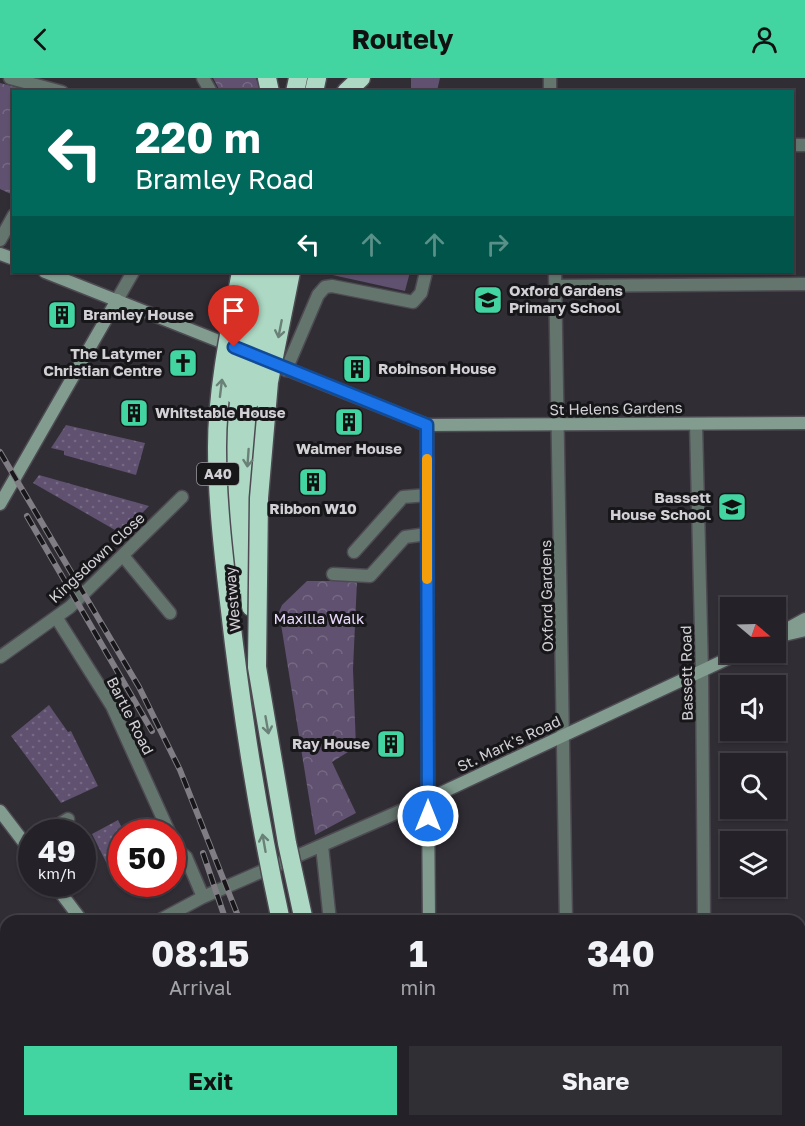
<!DOCTYPE html>
<html lang="en">
<head>
<meta charset="utf-8">
<style>
  body { margin:0; font-family:"Golos Text",sans-serif; background:#302f34; color:#f1f3f6; height:100vh; display:flex; flex-direction:column; font-size:22px; white-space:nowrap }
  * { box-sizing:border-box; margin:0 }
  p { font-size:20px; color:#a3a4a8 }
  .icon { flex:none; width:33px; height:33px; fill:none; stroke:currentColor; stroke-width:2; stroke-linecap:round; stroke-linejoin:round }
  .map { position:relative; flex:1; overflow:hidden }
  .details { position:absolute; left:0px; top:837px; width:806px; height:212px; display:flex; flex-direction:column; background:#242228; border-radius:18px 18px 0 0; box-shadow:0 2px 4px #0004,0 0 0 2px #413f45 }
  .details>* { flex:none }
  .banner { position:absolute; left:12px; top:12px; width:782px; height:183px; border-radius:0px; box-shadow:0 2px 4px #0004,0 0 0 2px #413f45; background:#00695c; color:#fff; overflow:hidden }
  .needle { width:39px; rotate:109deg }
  .controls { position:absolute; left:720px; top:519px; display:grid; gap:12px }
  .controls a { display:grid; place-items:center; width:66px; height:66px; border-radius:0px; background:#242228; box-shadow:0 2px 4px #0004,0 0 0 2px #413f45; font-size:30px }
  .speed { position:absolute; left:18px; top:741px; display:flex; gap:12px; font-size:30px; font-weight:700; text-align:center }
  .speed>* { display:grid; place-content:center; width:78px; height:78px; border-radius:50%; background:#242228; box-shadow:0 2px 4px #0004,0 0 0 2px #413f45; line-height:1 }
  .speed small { font-size:15px; font-weight:400 }
  .speed .limit { border:9px solid #d22; background:#fff; color:#111 }
  .pin { position:absolute; display:grid; place-items:center; width:51px; height:51px; color:#fff; margin:-62px -26px; border-radius:50% 50% 50% 0; rotate:-45deg; box-shadow:0 0 6px #0007 }
  .pin .icon { rotate:45deg }
  .me { position:absolute; width:66px; margin:-33px; rotate:0deg; stroke-linejoin:round; filter:drop-shadow(0 0 4px #0008) }
  .turn { display:flex; align-items:center; gap:21px; height:126px; padding:0 24px; font-size:27px }
  .turn .icon { width:78px; height:78px; stroke-width:2.5 }
  .turn b { display:block; font-size:42px; line-height:51px }
  .lanes { display:flex; align-items:center; height:57px; padding:0 24px; background:#0003; justify-content:center; gap:30px; direction:ltr }
  .lanes .off { opacity:.35 }
  .eta { display:flex; justify-content:space-evenly; align-items:center; height:102px; text-align:center }
  .eta b { font-size:36px; font-weight:700; line-height:42px }
  .button { display:flex; gap:12px; margin-top:auto; padding:12px 24px }
  .button a { flex:1; height:69px; border-radius:0px; background:#42d4a1; color:#111; font-size:24px; font-weight:700; line-height:69px; text-align:center }
  .button a+a { background:#302f34; color:#f1f3f6 }
  header { display:flex; justify-content:space-between; align-items:center; height:78px; padding:0 24px; background:#42d4a1; color:#111; font-size:27px; font-weight:700 }
  .map>svg:first-child { display:block }
  .grass { fill:url(#grass-dots) }
  .forest { fill:url(#forest-crowns) }
  .pitch { fill:#5f516f }
  .lines { fill:none; stroke-linecap:round; stroke-linejoin:round }
  .street-casing { stroke:#4d4a52; stroke-width:15 }
  .secondary-casing { stroke:#4d4a52; stroke-width:15 }
  .highway-casing { stroke:#4d4a52; stroke-width:21 }
  .street { stroke:#64756d; stroke-width:12 }
  .secondary { stroke:#829d90; stroke-width:12 }
  .highway { stroke:#add8c4; stroke-width:18 }
  .rail-casing { stroke:#807d84; stroke-width:6 }
  .rail { stroke:#171619; stroke-width:4; stroke-dasharray:11; stroke-linecap:butt }
  .highway-bridge-casing { stroke:#4d4a52; stroke-width:21; stroke-linecap:butt }
  .highway-bridge { stroke:#add8c4; stroke-width:18 }
  .oneway { stroke:#6a8177 }
  .route-casing { stroke:#114b97; stroke-width:15 }
  .route { stroke:#1a73e8; stroke-width:10 }
  .slow { stroke:#f59e0b; stroke-width:10 }
  .labels { text-anchor:middle; stroke-width:6; stroke-linejoin:round; paint-order:stroke }
  .shield { fill:#171619; stroke:#9a989d; stroke-width:1.5 }
  .shield-label { font-size:14px; font-weight:bold; fill:#d2d0d5 }
  .poi-label { font-size:15px; font-weight:bold; fill:#d2d0d5; stroke:#171619; text-anchor:start }
  .street-label { font-size:15px; fill:#d2d0d5; stroke:#171619 }
  .park-label { font-size:15px; fill:#e9d9fc; stroke:#171619 }
</style>
</head>
<body>
<header><svg class="icon" aria-label="back" viewBox="0 0 24 24"><path d="M15 5l-7 7 7 7"/></svg>Routely<svg class="icon" aria-label="person" viewBox="0 0 24 24"><circle cx="12" cy="8" r="4"/><path d="M4 21q1-7 8-7t8 7"/></svg></header>
<div class="map">
<svg width="805" height="1048" viewBox="0 0 805 1048">
  <defs>
    <pattern id="grass-dots" width="8" height="8" patternUnits="userSpaceOnUse" patternTransform="scale(1.5)"><rect width="8" height="8" fill="#5f516f"/><path d="M2 2h.1M6 6h.1" fill="none" stroke="#756983" stroke-width="1.8" stroke-linecap="round"/></pattern>
    <pattern id="forest-crowns" width="20" height="18" patternUnits="userSpaceOnUse" patternTransform="scale(1.5)"><rect width="20" height="18" fill="#5f516f"/><path d="M2 6a3 3 0 1 1 6 0M12 15a3 3 0 1 1 6 0" fill="none" stroke="#756983"/></pattern>
  </defs>
  <rect width="100%" height="100%" fill="#302d35"/>
  <path class="grass" d="M66,347l79,18 -9,32 -72,-20v-4l-13,-3z
    M39,397l110,31 -27,28 -89,-51z
    M49,627l19,27 3,-1 27,55 -37,17 -50,-67z
    M118,742l6,12h-2l-1,33 -11,5 -18,-36z"/>
  <path class="forest" d="M213,0h43l4,13h-40z
    M0,5l31,8 -17,1 -1,103 -13,-6z
    M307,503h50l-4,88 3,78 -24,15 24,51 -41,22 -36,-223 3,-7z"/>
  <path class="pitch" d="M411,0h29l-3,13h-26z
    M319,194h91l-5,19z"/>
  <g class="lines">
    <g class="street-casing">
      <path id="street" d="M10,0l52,14
        M203,0l8,14
        M550,0v14
        M792,67h13
        M0,162l14,-25
        M555,194l11,649
        M555,208l250,-2
        M117,222l16,-28
        M286,292l32,-75 7,-8 7,-1 81,16 8,-9 5,-21
        M696,346l6,248 2,249
        M354,474l49,-55 24,-2
        M124,479l46,56
        M333,496l37,2 35,-39 22,-3
        M56,539l56,89 57,126
        M0,579l70,-50 112,-110
        M47,754l21,-13
        M172,762l4,9 10,8 17,40
        M322,768l8,75
        M158,843l45,-24 225,-98 -1,-374
        M0,898l6,-1
        M212,1042l1,6
        M350,1042l1,6
        M569,1042v6
        M706,1042v6"/>
    </g>
    <g class="secondary-casing">
      <path id="secondary" d="M0,176l14,5
        M45,194l189,75
        M266,283l161,64 378,-2
        M0,426l117,-204
        M776,557l29,-16
        M780,558l25,-6
        M0,733l32,42
        M54,806l28,37
        M429,843l-1,-122 314,-147
        M129,1042l1,6
        M430,1042l1,6"/>
    </g>
    <g class="highway-casing">
      <path id="highway" d="M267,0l3,14
        M295,14l3,-14
        M314,14l3,-14
        M346,14l15,-14
        M234,510l-2,-91 4,-101
        M251,529l-6,-105 7,-103
        M307,1042v6
        M329,1042l1,6"/>
    </g>
    <use href="#street" class="street"/>
    <use href="#secondary" class="secondary"/>
    <use href="#highway" class="highway"/>
    <g class="rail-casing">
      <path id="rail" d="M0,374l139,235 41,83 60,151
        M27,438l125,215
        M203,775l23,68
        M266,1042v6"/>
    </g>
    <use href="#rail" class="rail"/>
    <g class="highway-bridge-casing">
      <path id="highway-bridge" d="M241,194c-11,57 -24,117 -24,175 0,52 6,104 12,155 12,107 29,214 52,319
        M291,194l-22,110 -10,116 -2,169 30,176 17,78
        M236,318l20,-124
        M252,321l22,-127"/>
    </g>
    <use href="#highway-bridge" class="highway-bridge"/>
  </g>
  <defs><path id="oneway-shaft" d="M-6 0H5M1.5-3L5.5 0L1.5 3" fill="none" stroke-width="1.6" stroke-linecap="round" stroke-linejoin="round" transform="scale(1.5)"/></defs>
  <g class="oneway">
    <use href="#oneway-shaft" transform="translate(280 251) rotate(101)"/>
    <use href="#oneway-shaft" transform="translate(221 310) rotate(-83)"/>
    <use href="#oneway-shaft" transform="translate(248 380) rotate(94)"/>
    <use href="#oneway-shaft" transform="translate(267 647) rotate(80)"/>
    <use href="#oneway-shaft" transform="translate(264 765) rotate(-100)"/>
  </g>
  <g class="lines">
    <g class="route-casing">
      <path id="route" d="M234,269l193,78 1,391"/>
    </g>
    <use href="#route" class="route"/>
    <path class="slow" d="M427,381v120"/>
  </g>
  <defs>
    <g id="school-square" transform="scale(1.5)"><rect x="-9" y="-9" width="18" height="18" rx="4" fill="#42d4a1" stroke="#171619"/><path d="M0-5L7-2L0 1L-7-2ZM-4 1L0 2.5L4 1V4Q0 6-4 4Z" fill="#111"/></g>
    <g id="building-square" transform="scale(1.5)"><rect x="-9" y="-9" width="18" height="18" rx="4" fill="#42d4a1" stroke="#171619"/><path d="M-4-6H4V6H1V3H-1V6H-4ZM-2.5-4.3h1.7v1.8h-1.7ZM.8-4.3h1.7v1.8H.8ZM-2.5-1h1.7V.8h-1.7ZM.8-1h1.7V.8H.8Z" fill="#111"/></g>
    <g id="church-square" transform="scale(1.5)"><rect x="-9" y="-9" width="18" height="18" rx="4" fill="#42d4a1" stroke="#171619"/><path d="M-1.2-6h2.4v3.5h3.3v2.4h-3.3V6h-2.4V-.1h-3.3v-2.4h3.3Z" fill="#111"/></g>
  </defs>
  <g fill-rule="evenodd">
    <use href="#school-square" x="488" y="222"/>
    <use href="#building-square" x="62" y="237"/>
    <use href="#church-square" x="183" y="285"/>
    <use href="#building-square" x="357" y="291"/>
    <use href="#building-square" x="134" y="335"/>
    <use href="#building-square" x="349" y="344"/>
    <use href="#building-square" x="313" y="404"/>
    <use href="#school-square" x="732" y="429"/>
    <use href="#building-square" x="391" y="666"/>
  </g>
  <g class="labels">
    <rect class="shield" x="197" y="385" width="42" height="22" rx="4.5"/>
    <g class="shield-label">
      <text x="218" y="401">A40</text>
    </g>
    <g class="poi-label">
      <text x="509" y="218">Oxford Gardens<tspan x="509" dy="17">Primary School</tspan></text>
      <text x="83" y="242">Bramley House</text>
      <text x="162" y="281" text-anchor="end">The Latymer<tspan x="162" dy="17">Christian Centre</tspan></text>
      <text x="378" y="296">Robinson House</text>
      <text x="155" y="340">Whitstable House</text>
      <text x="349" y="376" text-anchor="middle">Walmer House</text>
      <text x="711" y="425" text-anchor="end">Bassett<tspan x="711" dy="17">House School</tspan></text>
      <text x="313" y="436" text-anchor="middle">Ribbon W10</text>
      <text x="370" y="671" text-anchor="end">Ray House</text>
    </g>
    <g class="street-label">
      <text transform="translate(616 331) rotate(-1)" y="5">St Helens Gardens</text>
      <text transform="translate(97 480) rotate(-43)" y="5">Kingsdown Close</text>
      <text transform="translate(547 518) rotate(-91)" y="5">Oxford Gardens</text>
      <text transform="translate(233 521) rotate(-95)" y="5">Westway</text>
      <text transform="translate(687 595) rotate(-91)" y="5">Bassett Road</text>
      <text transform="translate(130 638) rotate(63)" y="5">Bartle Road</text>
      <text transform="translate(509 666) rotate(-25)" y="5">St. Mark's Road</text>
    </g>
    <g class="park-label">
      <text x="319" y="546">Maxilla Walk</text>
    </g>
  </g>
</svg>
<div class="controls">
<a><svg class="needle" viewBox="-14 -14 28 28"><path d="M0-13l5 13h-10z" fill="#e53935"/><path d="M0 13l5-13h-10z" fill="#a3a4a8"/></svg></a>
<a><svg class="icon" aria-label="sound" viewBox="0 0 24 24"><path d="M4 9h4l5-4v14l-5-4H4zM17 9q2 3 0 6"/></svg></a>
<a><svg class="icon" aria-label="search" viewBox="0 0 24 24"><circle cx="10" cy="10" r="6"/><path d="M15 15l6 6"/></svg></a>
<a><svg class="icon" aria-label="layers" viewBox="0 0 24 24"><path d="M12 4l9 5-9 5-9-5zM3 14l9 5 9-5"/></svg></a>
</div>
<div class="speed"><div>49<small>km/h</small></div><div class="limit">50</div></div>
<div class="pin" style="left:234px;top:269px;background:#d93025"><svg class="icon" aria-label="arrive" viewBox="0 0 24 24"><path d="M6 21V4h12l-3 4 3 4H6"/></svg></div>
<svg class="me" style="left:428px;top:738px" viewBox="-20 -20 40 40"><circle r="17" fill="#1a73e8" stroke="#fff" stroke-width="3"/><path d="M0-11L8 9 0 5-8 9z" fill="#fff"/></svg>
<div class="banner">
<div class="turn"><svg class="icon" aria-label="left" viewBox="0 0 24 24"><path d="M17 20v-9H6M10 6l-5 5 5 5"/></svg><div><b>220 m</b>Bramley Road</div></div>
<div class="lanes"><svg class="icon" aria-label="left" viewBox="0 0 24 24"><path d="M17 20v-9H6M10 6l-5 5 5 5"/></svg><svg class="icon off" aria-label="ahead" viewBox="0 0 24 24"><path d="M12 20V5M6 11l6-6 6 6"/></svg><svg class="icon off" aria-label="ahead" viewBox="0 0 24 24"><path d="M12 20V5M6 11l6-6 6 6"/></svg><svg class="icon off" aria-label="right" viewBox="0 0 24 24"><path d="M7 20v-9h11M14 6l5 5-5 5"/></svg></div>
</div>
<section class="details">
<div class="eta">
<div><b>08:15</b><p>Arrival</p></div>
<div><b>1</b><p>min</p></div>
<div><b>340</b><p>m</p></div>
</div>
<div class="button"><a>Exit</a><a>Share</a></div>
</section>
</div>
</body>
</html>
